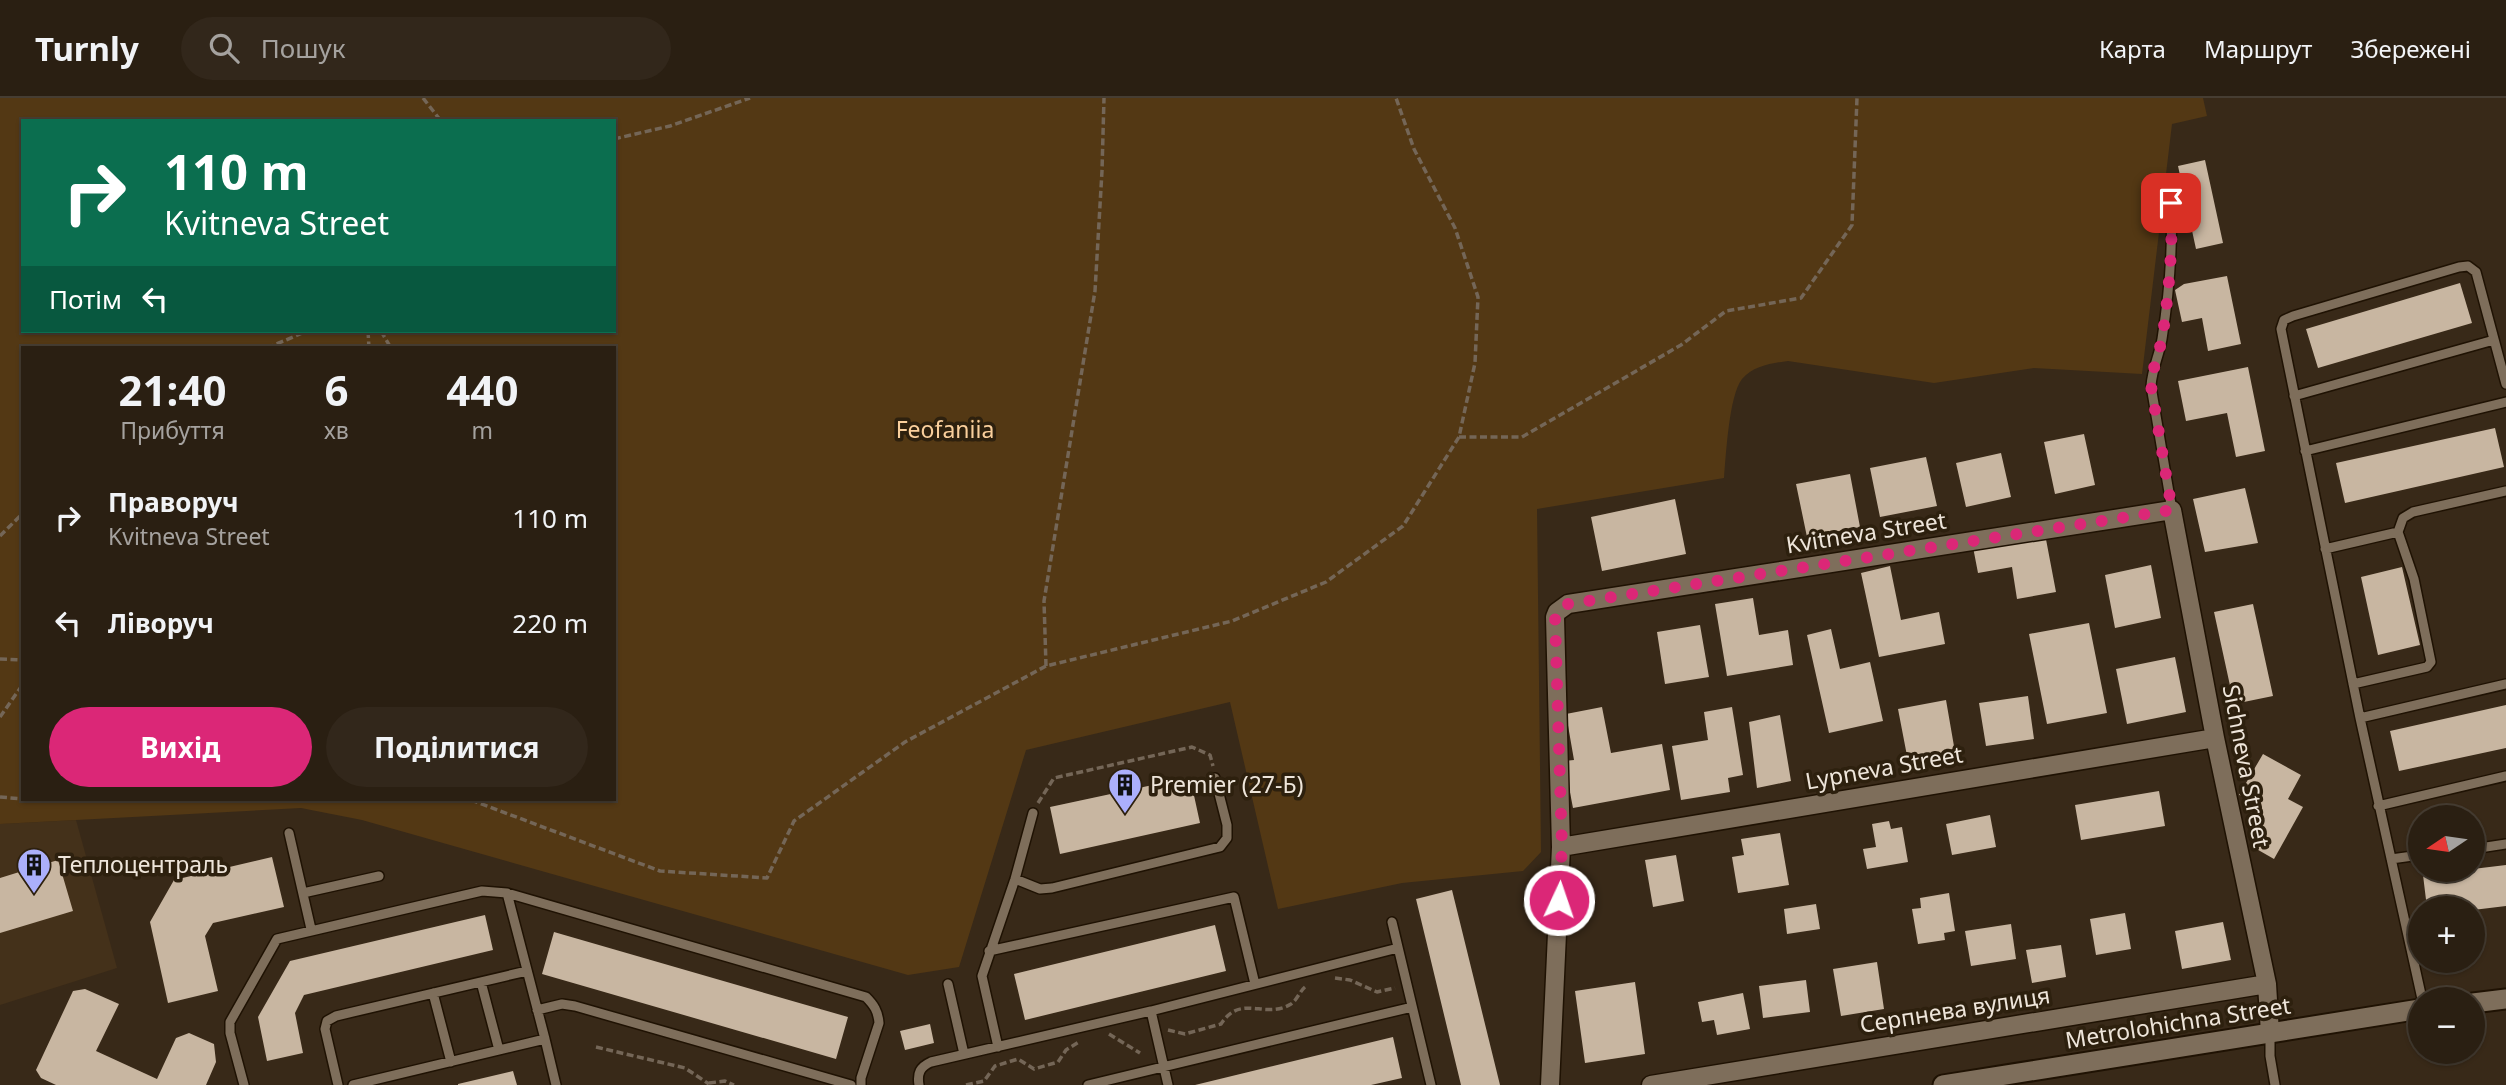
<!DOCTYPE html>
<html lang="uk">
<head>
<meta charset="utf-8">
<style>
  body { margin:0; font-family:"Noto Sans",sans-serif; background:#32271b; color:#f1f3f6; height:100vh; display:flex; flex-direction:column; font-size:26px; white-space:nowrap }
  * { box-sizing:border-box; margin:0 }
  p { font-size:23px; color:#a5a29f }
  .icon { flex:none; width:38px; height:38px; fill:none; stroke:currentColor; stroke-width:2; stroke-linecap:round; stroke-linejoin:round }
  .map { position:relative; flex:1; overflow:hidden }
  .details { position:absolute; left:21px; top:248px; width:595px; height:455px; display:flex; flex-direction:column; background:#2a1f12; border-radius:0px; box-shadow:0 2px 5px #0004,0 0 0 2px #463d32 }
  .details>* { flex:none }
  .guide { position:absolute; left:21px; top:21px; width:595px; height:214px; border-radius:0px; box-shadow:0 2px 5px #0004,0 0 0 2px #463d32; background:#0b6e4f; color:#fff; overflow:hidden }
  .needle { width:46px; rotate:257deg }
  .controls { position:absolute; left:2408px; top:707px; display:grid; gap:14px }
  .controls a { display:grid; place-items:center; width:77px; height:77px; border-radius:50%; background:#2a1f12; box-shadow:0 2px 5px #0004,0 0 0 2px #463d32; font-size:35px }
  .pin { position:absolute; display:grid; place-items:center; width:60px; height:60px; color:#fff; margin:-30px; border-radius:14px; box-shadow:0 4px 10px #0006 }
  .me { position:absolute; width:77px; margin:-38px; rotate:3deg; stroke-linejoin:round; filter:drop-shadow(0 0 5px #0008) }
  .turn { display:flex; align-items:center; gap:24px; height:147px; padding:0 28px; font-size:32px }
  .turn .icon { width:91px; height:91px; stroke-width:2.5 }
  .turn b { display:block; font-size:49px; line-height:60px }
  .then { display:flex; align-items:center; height:66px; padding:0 28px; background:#0003; gap:14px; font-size:26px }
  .eta { display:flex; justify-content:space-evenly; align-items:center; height:119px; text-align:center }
  .eta b { font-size:42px; font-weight:700; line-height:49px }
  .primary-button { display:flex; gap:14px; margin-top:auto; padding:14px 28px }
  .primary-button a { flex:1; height:80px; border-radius:42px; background:#db2777; color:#fff; font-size:28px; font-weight:700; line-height:80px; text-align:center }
  .primary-button a+a { background:#32271b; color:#f1f3f6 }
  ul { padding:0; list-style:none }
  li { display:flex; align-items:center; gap:21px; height:105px; padding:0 28px }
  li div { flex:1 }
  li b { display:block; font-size:26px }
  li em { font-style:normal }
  header { display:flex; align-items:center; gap:42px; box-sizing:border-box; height:98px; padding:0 35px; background:#2a1f12; border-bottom:2px solid #463d32 }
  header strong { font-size:33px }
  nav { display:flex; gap:38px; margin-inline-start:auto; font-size:24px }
  .search { width:490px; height:63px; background:#32271b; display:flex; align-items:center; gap:18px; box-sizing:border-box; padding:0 24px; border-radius:38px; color:#a5a29f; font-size:26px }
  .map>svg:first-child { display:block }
  .built { fill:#44311a }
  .green { fill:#533814; fill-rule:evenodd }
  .building { fill:#c8b6a1 }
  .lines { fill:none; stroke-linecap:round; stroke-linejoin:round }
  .service-casing { stroke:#1f1203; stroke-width:12 }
  .minor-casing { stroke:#1f1203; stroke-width:21 }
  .tertiary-casing { stroke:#1f1203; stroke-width:23 }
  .path { stroke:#746657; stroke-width:3.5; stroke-dasharray:7 3.5; stroke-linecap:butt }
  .service { stroke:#7e6e5b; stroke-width:9 }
  .minor { stroke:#7e6e5b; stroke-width:18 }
  .tertiary { stroke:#7e6e5b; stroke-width:19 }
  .route { stroke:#db2777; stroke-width:12; stroke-dasharray:0 21.6 }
  .labels { text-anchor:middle; stroke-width:7; stroke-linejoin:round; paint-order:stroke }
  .park-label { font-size:23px; fill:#facf9c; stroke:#2d200e }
  .street-label { font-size:23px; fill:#eee5da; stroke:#2d200e }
  .poi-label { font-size:23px; fill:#eee5da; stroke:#2d200e; text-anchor:start }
</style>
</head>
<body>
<header>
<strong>Turnly</strong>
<div class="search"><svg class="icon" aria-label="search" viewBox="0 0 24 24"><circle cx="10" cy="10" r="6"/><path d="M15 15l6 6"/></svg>Пошук</div>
<nav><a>Карта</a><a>Маршрут</a><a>Збережені</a></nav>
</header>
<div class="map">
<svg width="2506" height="987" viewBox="0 0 2506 987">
  <rect width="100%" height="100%" fill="#382918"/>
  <path class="built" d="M76,722l41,148 -117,37v-181z"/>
  <path class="green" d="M0,0h2203l4,18 -35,8 -30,250 -108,-6 -100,15 -146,-22c-16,2 -35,5 -46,18 -13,16 -16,77 -18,99l-187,31 4,343 -18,19 -121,12 -124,26 -48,-207 -204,48 -67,217 -51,8 -546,-155 -61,-12 -301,16zM23,23h591v210h-591zM23,250h591v452h-591z"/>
  <path class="building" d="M2205,62l18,83 -27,6 -18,-83z
    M2227,178l14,68 -33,7 -6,-33 -20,4 -7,-32 9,-6z
    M2460,185l12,40 -154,45 -12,-39z
    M2248,269l17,84 -29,6 -9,-44 -41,8 -8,-40z
    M2495,330l9,39 -159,36 -9,-40z
    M2084,336l11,51 -40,9 -11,-52z
    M2001,355l10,44 -45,10 -10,-44z
    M1926,359l11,49 -57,11 -10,-49z
    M1850,376l10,53 -53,10 -11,-53z
    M2245,390l13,55 -53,9 -12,-53z
    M1675,401l11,55 -84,17 -11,-54z
    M2045,436l11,58 -39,7 -5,-32 -34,6 -5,-26z
    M2151,467l10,53 -46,10 -10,-53z
    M1890,468l11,54 38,-8 6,32 -66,13 -18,-84z
    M2402,469l18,78 -42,10 -17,-78z
    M1753,500l6,37 29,-5 5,35 -66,11 -12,-72z
    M2253,506l20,92 -39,8 -20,-92z
    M2089,525l18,90 -60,11 -18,-90z
    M1700,527l9,52 -44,7 -8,-52z
    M1831,531l9,40 30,-7 13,59 -54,12 -22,-98z
    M2175,559l11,55 -59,12 -11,-55z
    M2028,598l6,43 -48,7 -7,-43z
    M1946,602l9,52 -47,9 -10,-52z
    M2506,607v43l-107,23 -9,-40z
    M1602,609l9,46 51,-9 8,46 -97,18 -9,-47 10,-1 -8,-46z
    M1732,609l11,68 -15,3 2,14 -49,8 -9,-54 36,-6 -4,-28z
    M1780,617l11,66 -34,7 -8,-66z
    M2263,656l38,21 -13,24 15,8 -29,52 -21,-12 9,-16 -16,-10 12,-22 -19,-4z
    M1190,679l10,46 -140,31 -10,-47z
    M2159,693l6,35 -84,14 -6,-35z
    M1990,717l6,32 -44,8 -6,-31z
    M1889,723l2,8 11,-2 6,35 -41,7 -4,-20 13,-2 -4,-23z
    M1780,735l9,52 -51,8 -6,-36 12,-2 -3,-16z
    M1676,757l8,46 -31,6 -8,-47z
    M272,759l12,50 -71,16 -8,13 13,55 -50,12 -18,-81 24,-42z
    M58,762l15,51 -73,22v-55z
    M2506,767v41l-33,4v-2h-46l-4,-33z
    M1452,792l48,195h-39l-45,-186z
    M1949,795l6,38 -11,2 1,7 -27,4 -6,-35 9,-1 -1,-10z
    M1816,806l4,25 -33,5 -3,-25z
    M2125,815l6,36 -35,6 -6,-36z
    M485,817l8,35 -189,45 -9,18 8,40 -36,8 -9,-44 32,-56z
    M2223,824l8,38 -49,9 -7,-38z
    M2011,826l5,35 -45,7 -6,-35z
    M1215,827l11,46 -201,49 -11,-46z
    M554,834l294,85 -12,42 -294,-85z
    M2061,847l5,32 -34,6 -6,-33z
    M1877,864l7,47 -43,7 -8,-47z
    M1806,882l4,32 -47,6 -4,-32z
    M1635,884l10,72 -60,9 -10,-72z
    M85,891l34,15 -23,47 61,28 19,-41 13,-5 25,11 2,18 -10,23h-150l-15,-7 -5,-8 37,-79z
    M1743,895l7,36 -33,6 -3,-15 -12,2 -4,-20z
    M930,926l4,19 -29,7 -5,-19z
    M1393,939l9,41 -31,7h-176z
    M513,973l4,14h-59v-1z"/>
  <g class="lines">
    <g class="service-casing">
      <path id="service" d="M2171,105c2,45 -2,91 -9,136 -3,17 -10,30 -11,47l21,124
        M2294,298l200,-56
        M2305,353l201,-49
        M2325,451l73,-17 5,-14 10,-6 93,-21
        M2353,586l74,-17 4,-5 -17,-83 -16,-47
        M2360,620l146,-34
        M2378,708l128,-30
        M289,735l22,96
        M2473,751l33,-5
        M2391,761l29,-4
        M1015,781l25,10 12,-1 168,-41 7,-9v-13l-12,-47
        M303,795l76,-17
        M1392,824l39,163
        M989,853l245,-54 21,87
        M481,884l18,68
        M948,886l16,70
        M433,895l18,69
        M2422,901l-62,-281 -79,-389 3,-9 9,-4 166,-49 9,-1 8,6 30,112
        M537,912l25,-6 13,2 276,79
        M1151,913l247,-63
        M2270,935v23l5,29
        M545,941l-38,-146 359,104c8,8 12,14 13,26l-18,55v7
        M998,949l-16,-71 33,-97 18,-66
        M244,987l-14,-52v-11l47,-83 205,-48 25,2
        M338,987l-13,-56 2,-8 9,-5 191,-45
        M353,987l192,-46 11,46
        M919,987c-2,-12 1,-18 12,-23l220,-51 17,74
        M1088,987l324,-78"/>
    </g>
    <g class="minor-casing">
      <path id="minor" d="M1561,749l654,-109
        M1550,987l11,-238 -6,-230 2,-5 11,-8 604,-94 43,228 52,246 3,49
        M1651,987l616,-101"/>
    </g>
    <g class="tertiary-casing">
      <path id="tertiary" d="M2473,905l33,-4
        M1943,987l477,-76"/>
    </g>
    <path class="path" d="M423,0l18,23
      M614,41l56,-13 80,-28
      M368,233l1,17
      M381,233l10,17
      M267,250l40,-17
      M1459,339h63l159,-92 45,-34 75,-13 51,-73 5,-127
      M0,438l23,-23
      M0,561l23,1
      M1046,568l-2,-65 51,-310 7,-120 2,-73
      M0,619l23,-33
      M0,699l23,2
      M471,702l189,71 107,7 27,-57 111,-79 141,-76 186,-45 94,-39 77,-56 56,-89 16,-74 3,-66 -23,-69 -41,-79 -18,-51
      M1038,705l16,-25 138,-31 18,8 3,11
      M1335,880l15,2 27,12 18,-4
      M1168,932l17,4 36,-10c20,-31 44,-4 70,-20 6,-4 9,-13 14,-17
      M1109,936l31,19
      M596,949l89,21 24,16
      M709,985l16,-2 9,4
      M966,987l18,-4 11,-15 23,-7 16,10 24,-7 8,-12 13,-8"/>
    <use href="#service" class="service"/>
    <use href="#minor" class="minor"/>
    <use href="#tertiary" class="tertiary"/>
  </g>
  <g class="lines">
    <path class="route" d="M1559,802l3,-53 -7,-230c2,-7 6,-10 13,-13l604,-94 -21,-124c1,-18 9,-34 12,-53 6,-43 10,-87 8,-130"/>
  </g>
  <defs>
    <g id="building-pin" transform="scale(1.75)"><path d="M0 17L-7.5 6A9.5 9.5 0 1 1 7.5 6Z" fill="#abaffb" stroke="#2d200e"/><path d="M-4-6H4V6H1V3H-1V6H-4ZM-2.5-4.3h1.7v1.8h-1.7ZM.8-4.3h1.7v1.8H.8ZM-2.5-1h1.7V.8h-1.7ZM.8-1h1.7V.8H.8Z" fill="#111"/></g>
  </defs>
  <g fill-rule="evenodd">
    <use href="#building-pin" x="1125" y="687"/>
    <use href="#building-pin" x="34" y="767"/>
  </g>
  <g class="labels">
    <g class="park-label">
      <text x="945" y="340">Feofaniia</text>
    </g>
    <g class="street-label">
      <text transform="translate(1866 435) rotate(-9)" y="8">Kvitneva Street</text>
      <text transform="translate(2246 668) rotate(79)" y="8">Sichneva Street</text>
      <text transform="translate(1884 670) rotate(-10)" y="8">Lypneva Street</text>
      <text transform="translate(1955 912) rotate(-9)" y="8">Серпнева вулиця</text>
      <text transform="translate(2178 925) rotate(-9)" y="8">Metrolohichna Street</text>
    </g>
    <g class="poi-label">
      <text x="1150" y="695">Premier (27-Б)</text>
      <text x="58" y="775">Теплоцентраль</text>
    </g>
  </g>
</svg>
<div class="controls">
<a><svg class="needle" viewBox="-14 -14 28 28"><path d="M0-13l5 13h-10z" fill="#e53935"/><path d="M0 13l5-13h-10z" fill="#a5a29f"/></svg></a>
<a>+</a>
<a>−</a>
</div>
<div class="pin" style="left:2171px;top:105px;background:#d93025"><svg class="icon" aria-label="arrive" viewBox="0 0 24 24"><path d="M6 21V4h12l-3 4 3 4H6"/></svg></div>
<svg class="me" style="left:1559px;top:802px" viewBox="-20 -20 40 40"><circle r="17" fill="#db2777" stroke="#fff" stroke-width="3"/><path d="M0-11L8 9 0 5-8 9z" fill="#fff"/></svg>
<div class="guide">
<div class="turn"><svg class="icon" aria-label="right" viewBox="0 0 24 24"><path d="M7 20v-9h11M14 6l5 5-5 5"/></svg><div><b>110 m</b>Kvitneva Street</div></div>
<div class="then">Потім<svg class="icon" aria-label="left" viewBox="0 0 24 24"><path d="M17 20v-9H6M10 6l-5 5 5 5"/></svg></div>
</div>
<section class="details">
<div class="eta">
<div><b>21:40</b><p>Прибуття</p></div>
<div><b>6</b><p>хв</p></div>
<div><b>440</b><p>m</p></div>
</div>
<ul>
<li><svg class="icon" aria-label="right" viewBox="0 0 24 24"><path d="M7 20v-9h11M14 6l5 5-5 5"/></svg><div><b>Праворуч</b><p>Kvitneva Street</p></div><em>110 m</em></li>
<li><svg class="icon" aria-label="left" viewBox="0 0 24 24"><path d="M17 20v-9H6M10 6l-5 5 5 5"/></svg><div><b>Ліворуч</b></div><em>220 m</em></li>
</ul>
<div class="primary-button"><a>Вихід</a><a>Поділитися</a></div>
</section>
</div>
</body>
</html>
